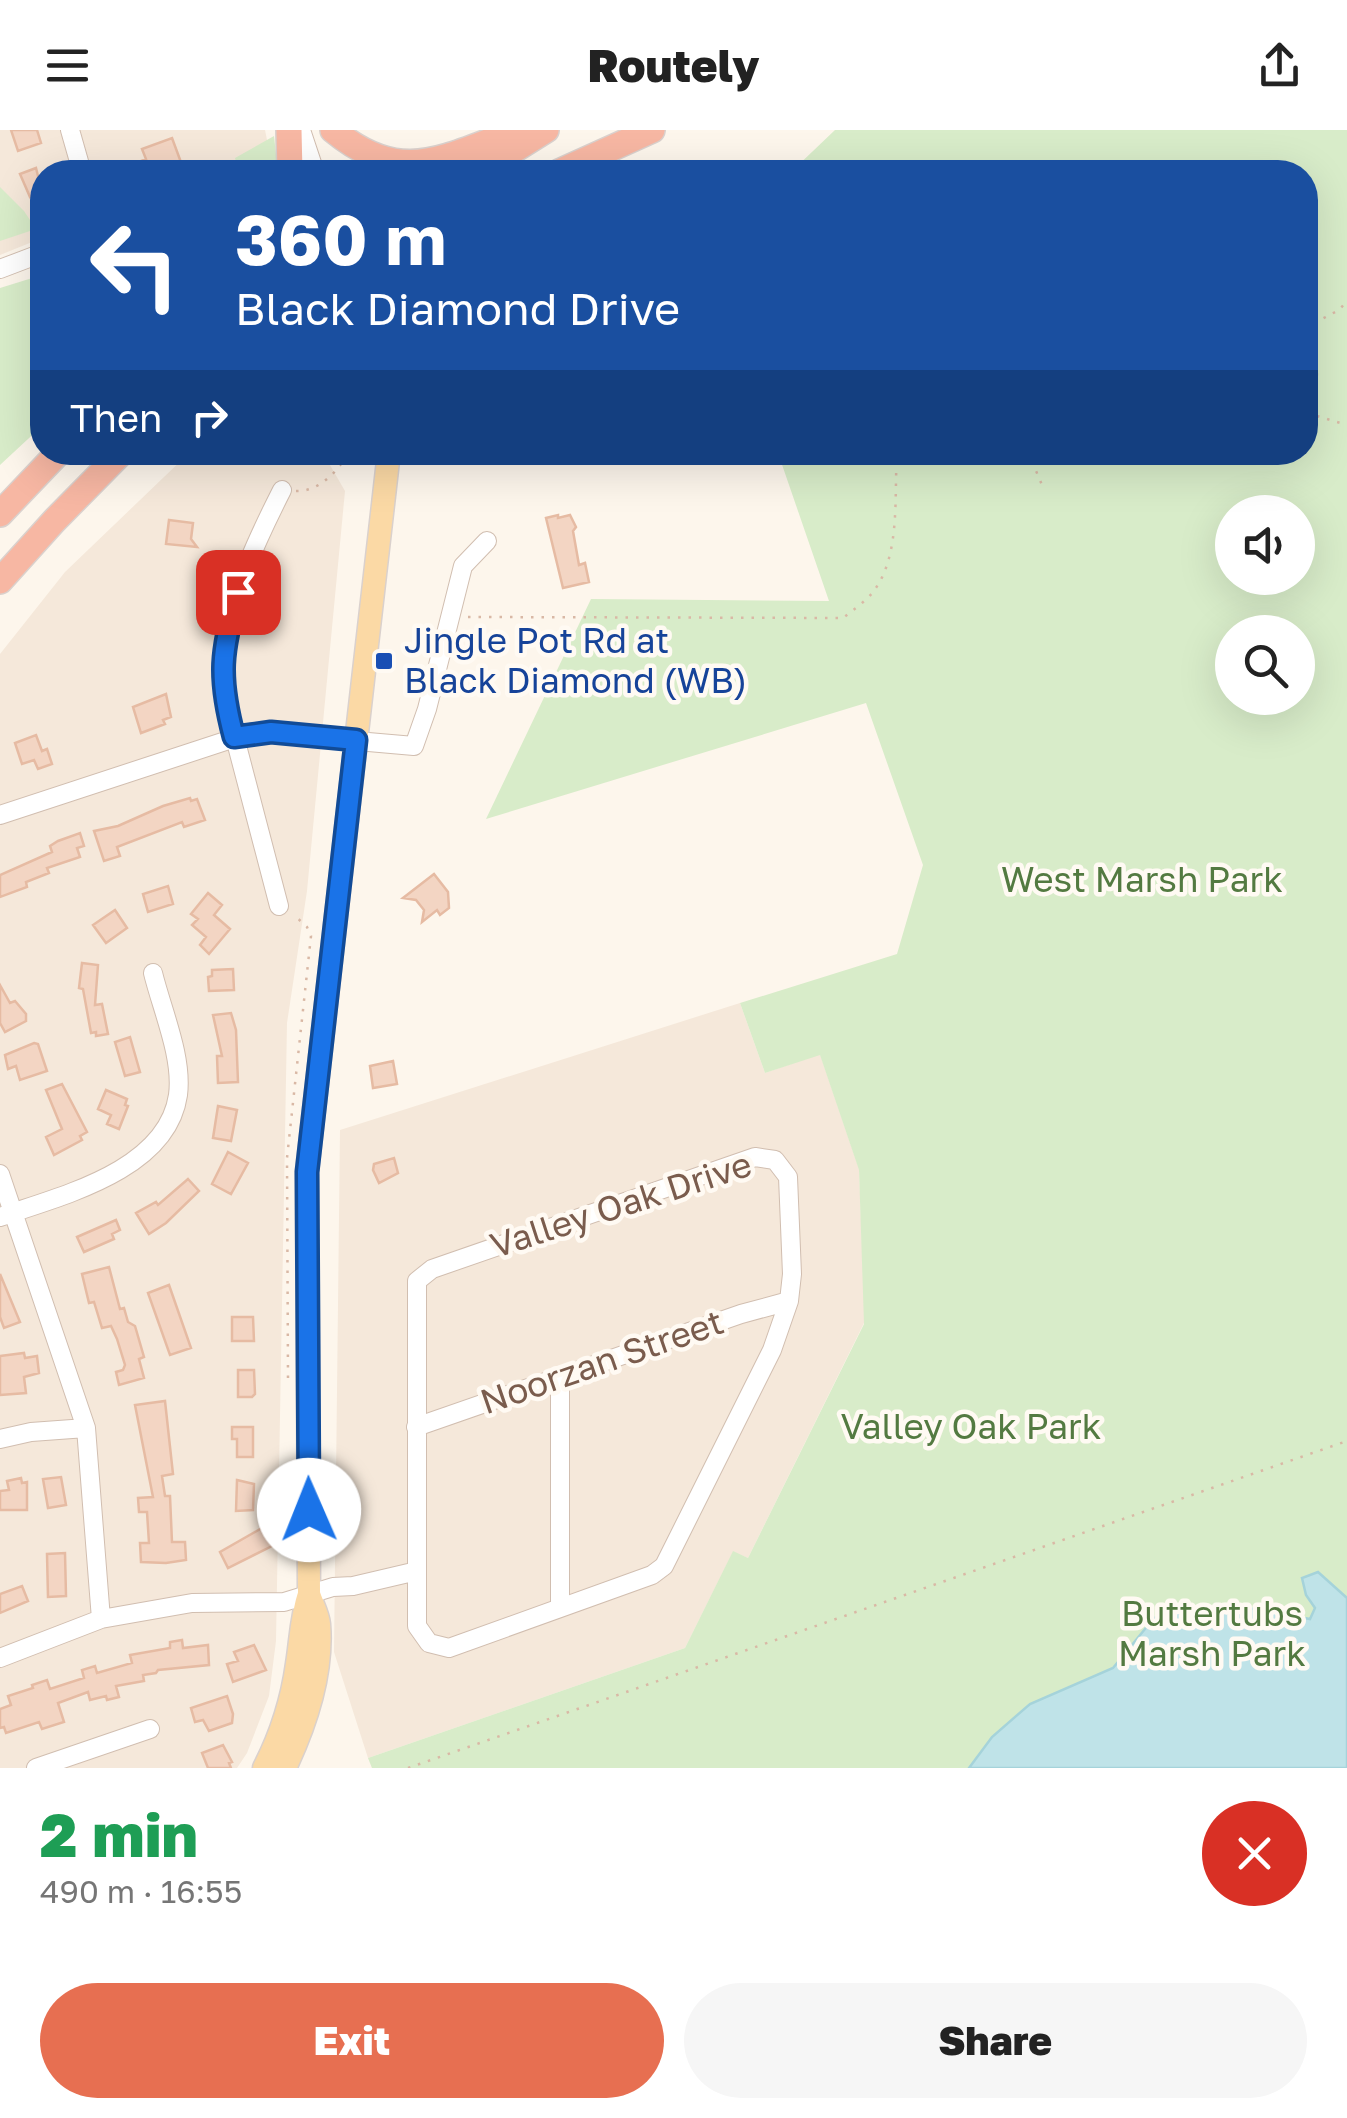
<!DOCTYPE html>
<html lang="en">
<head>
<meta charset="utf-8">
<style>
  body { margin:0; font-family:"Golos Text",sans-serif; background:#f6f6f6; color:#222; height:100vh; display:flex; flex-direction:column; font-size:38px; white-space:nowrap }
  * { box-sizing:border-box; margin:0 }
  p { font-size:32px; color:#767676 }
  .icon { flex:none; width:55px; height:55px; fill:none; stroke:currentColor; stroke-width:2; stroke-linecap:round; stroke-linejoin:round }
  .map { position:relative; height:1638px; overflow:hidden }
  .panel { display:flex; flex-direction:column; background:#fff; flex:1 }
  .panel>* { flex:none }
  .top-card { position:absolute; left:30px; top:30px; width:1288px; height:305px; border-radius:40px; box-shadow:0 10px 40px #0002; background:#1a4fa0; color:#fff; overflow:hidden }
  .controls { position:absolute; left:1215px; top:365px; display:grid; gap:20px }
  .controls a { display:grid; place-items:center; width:100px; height:100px; border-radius:50%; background:#fff; box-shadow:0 10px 40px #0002; font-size:50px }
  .pin { position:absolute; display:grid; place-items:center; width:85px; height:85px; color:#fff; margin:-42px; border-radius:20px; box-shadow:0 5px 15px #0006 }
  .me { position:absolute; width:110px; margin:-55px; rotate:359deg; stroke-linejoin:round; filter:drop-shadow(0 0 8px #0008) }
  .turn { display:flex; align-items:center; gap:35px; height:210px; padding:0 40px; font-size:45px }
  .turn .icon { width:130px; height:130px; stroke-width:2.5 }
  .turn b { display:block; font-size:70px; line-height:85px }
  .then { display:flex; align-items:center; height:95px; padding:0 40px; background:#0003; gap:20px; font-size:38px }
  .round { display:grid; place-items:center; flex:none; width:105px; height:105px; border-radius:52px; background:#f6f6f6 }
  .headline { display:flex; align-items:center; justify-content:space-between; height:170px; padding:0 40px }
  h1 { font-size:60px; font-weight:800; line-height:75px; color:#1e9e55 }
  .primary-button { display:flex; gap:20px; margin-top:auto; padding:20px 40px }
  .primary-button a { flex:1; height:115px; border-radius:60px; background:#e76f51; color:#fff; font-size:40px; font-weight:800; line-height:115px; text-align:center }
  .primary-button a+a { background:#f6f6f6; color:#222 }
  header { display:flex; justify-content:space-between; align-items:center; height:130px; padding:0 40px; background:#fff; font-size:45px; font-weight:800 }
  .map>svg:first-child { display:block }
  .residential { fill:#f5e8da }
  .green { fill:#d8ecc9; fill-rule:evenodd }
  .water { fill:#bfe3e8; stroke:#a5d3da; stroke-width:2.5 }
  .building { fill:#f3d5c3; stroke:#e6bba3; stroke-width:2.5 }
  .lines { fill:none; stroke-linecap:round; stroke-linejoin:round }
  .minor-casing { stroke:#d1beb0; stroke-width:20 }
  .major-casing { stroke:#dad1cd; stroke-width:25 }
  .highway-casing { stroke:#dad1cd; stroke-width:28 }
  .path { stroke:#d9b8a5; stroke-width:2.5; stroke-dasharray:2.5 8; stroke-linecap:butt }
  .minor { stroke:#fff; stroke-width:18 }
  .major { stroke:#fbd9a5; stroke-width:22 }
  .highway { stroke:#f7b7a3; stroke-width:25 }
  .route-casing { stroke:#114b97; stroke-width:25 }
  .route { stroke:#1a73e8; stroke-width:18 }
  .transit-dot { fill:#1a4fb4; stroke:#fffaf3; stroke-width:4 }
  .labels { text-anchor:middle; stroke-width:9; stroke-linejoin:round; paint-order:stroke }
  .transit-label { font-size:35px; fill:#164399; stroke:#fffaf3; text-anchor:start }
  .park-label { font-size:35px; fill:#537a41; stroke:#fffaf3 }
  .street-label { font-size:35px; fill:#7a5c4d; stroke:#fffaf3 }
</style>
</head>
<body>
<header><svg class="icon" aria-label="menu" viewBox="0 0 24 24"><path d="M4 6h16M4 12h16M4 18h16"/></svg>Routely<svg class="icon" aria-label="share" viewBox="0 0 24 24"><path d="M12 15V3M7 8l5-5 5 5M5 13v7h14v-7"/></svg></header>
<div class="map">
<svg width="1347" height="1638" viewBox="0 0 1347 1638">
  <rect width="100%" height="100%" fill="#fdf6ec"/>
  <path class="residential" d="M0,0h265l4,20 -59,22h-168v66l-42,17z
    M189,323h134l22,38 -38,400 -20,132 -11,618 -7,55 -22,57 -10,15h-237v-1114l65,-82z
    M740,873l25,70 55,-19 39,115 6,152 -117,237 -15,-6 -48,96 -317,110 -34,-106 6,-522z"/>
  <path class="green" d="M835,0h512v1638h-975l-4,-10 317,-110 48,-97 15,7 116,-234 -5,-154 -39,-115 -55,18 -25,-70 157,-49 26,-89 -57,-162 -380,116 105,-220 238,2 -51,-148 527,-1v-280h-514zM1232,382h66v66h-66zM1232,502h66v66h-66z
    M274,6l4,36h-39l-4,-14z
    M0,57l24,24 12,18 -36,12z
    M42,145v151l-42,39v-177z"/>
  <path class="water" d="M1318,1442l29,26v170h-378l23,-31 38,-33 83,-36 41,-50 17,-7 72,-4 67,12 5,-11 -9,-13 -4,-17z"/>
  <path class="building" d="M11,0h26l4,13 -23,8z
    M172,8l10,27 -18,7h-48l30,-13 -4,-10z
    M36,38l6,24 -12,5 -10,-23z
    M558,385v3l12,-3 6,12 -3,4 6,34 6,-2 4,19 -26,6 -17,-70z
    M169,390l24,3 -2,16 6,8 -31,-3z
    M166,564l5,23 -8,3 2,4 -24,9 -8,-26z
    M36,605l6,16 5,-2 5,15 -14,5 -4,-9 -12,4 -7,-21z
    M190,668l1,3 6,-2 8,21 -21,7 -2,-5 -65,25 3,9 -16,5 -10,-30 24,-5 45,-20z
    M80,703l4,13 -7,2 3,9 -33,11 2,5 -23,9 1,5 -27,10v-22l52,-23 -2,-6 8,-5z
    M434,744l14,18 1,16 -9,7 -3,-5 -15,12 2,-12 -8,-10 -13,-2z
    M168,756l5,18 -25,8 -5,-18z
    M208,763l14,12 -8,10 16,14 -21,25 -9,-9 6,-8 -14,-12 6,-6 -7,-5z
    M115,780l12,18 -21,15 -13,-18z
    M82,833l16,2 -3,40 7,-1 6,30 -12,2v-4l-5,1 -8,-44 -4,-1z
    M233,839l1,21 -25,1 -1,-14 4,-1v-6z
    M0,855l10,18 5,-2 11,13v7l-21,11 -5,-9z
    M231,883l5,17 2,52 -20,1 -1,-27h5l-9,-41z
    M130,907l10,35 -15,4 -10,-34z
    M34,913l4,1 9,27 -27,9 -4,-14 -8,3 -3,-14z
    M393,931l4,23 -24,4 -3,-22z
    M62,954l25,48 -7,4 2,4 -28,15 -8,-18 16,-8 -16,-39z
    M106,960l21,9 -2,6 3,1 -9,23 -12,-5 4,-9 -13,-6z
    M218,976l19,4 -6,31 -18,-3z
    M228,1022l20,11 -17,31 -19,-10z
    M394,1028l4,15 -19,10 -6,-13 1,-6z
    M188,1049l11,12 -33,32 -17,11 -13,-21 20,-11 2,3z
    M116,1090l4,10 -8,4 2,5 -30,13 -7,-15z
    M109,1137l11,42 4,-1 4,14 7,4 9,31 -5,2 5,19 -25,7 -3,-13 7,-2 2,-5 -8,-26 -6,-13 -9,2 -8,-26 -5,1 -7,-29z
    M0,1144l20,48 -16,6 -4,-11z
    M169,1155l22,63 -21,7 -22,-62z
    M232,1187h21l1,24h-22z
    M24,1223l1,5 12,-2 2,17 -15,4 2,16 -26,2v-39z
    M238,1240h16l1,24 -3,3h-14z
    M165,1271l8,73 -11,2 3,20h5l2,46h13l1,18 -20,3 -25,-1 -1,-19h9l-2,-31h-8l-1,-14 15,-1 -18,-92z
    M232,1297h21v30h-16v-18h-5z
    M61,1347l5,28 -18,3 -5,-29z
    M21,1348l1,5 5,-1v28h-27v-19l9,-1 -2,-9z
    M237,1350l17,4 -1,26 -17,1z
    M262,1398l10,18 -44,22 -8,-16z
    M65,1423l1,43 -18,1 -1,-43z
    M22,1456l6,15 -28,12v-19z
    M182,1510l1,8 25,-3 1,20 -51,5 -2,3 -13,2 1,6 -28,5 3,11 -12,3 -1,-4 -16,4 -2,-8 -30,11 6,19 -22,7 -3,-7 -33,11 -2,-6 -4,1v-19l11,-4 -3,-9 25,-8 -1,-3 15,-5 3,9 34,-11 -2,-8 13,-4 2,7 35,-10 -2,-8 40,-7v-6z
    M254,1515l12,25 -33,12 -6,-18 11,-3 -4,-9z
    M227,1566l6,18 -1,9 -23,8 -6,-11 -8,2 -4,-14z
    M223,1615l9,17 -3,1 2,5h-23l-6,-15z"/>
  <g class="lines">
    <g class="minor-casing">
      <path id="minor" d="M70,0l12,42
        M301,0l14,42
        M0,139l42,-16
        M0,685l253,-83 161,14 13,-37 36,-143 24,-25
        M279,776l-55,-210c-6,-75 25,-141 58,-206
        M755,1027l20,3 13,17 4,97 -3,27 -17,49 -108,216 -12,9 -203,73 -20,-5 -12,-17v-345l15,-12z
        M0,1044l86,254 15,191
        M0,1087c60,-21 167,-46 178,-122 5,-38 -16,-85 -25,-122
        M560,1248v230
        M416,1297l325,-113 48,-13
        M0,1309l31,-7 55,-4
        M0,1528l101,-39 91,-16 92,-1 49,-15 20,-1 64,-15
        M36,1638l114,-39"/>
    </g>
    <g class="major-casing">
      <path id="major" d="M264,1638c17,-33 28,-68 33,-104 4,-25 4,-46 12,-70l-2,-423 82,-719
        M285,1638c20,-42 38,-96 34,-144 -1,-10 -7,-20 -10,-30"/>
    </g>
    <g class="highway-casing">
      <path id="highway" d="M289,0l1,42
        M333,0c70,58 111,26 187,0
        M479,42l67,-42
        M559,42l93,-42
        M0,384l59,-62
        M0,451l54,-60 68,-69"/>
    </g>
    <path class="path" d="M1305,198l34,-18 8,-9
      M1305,229l6,1 6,9 -1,47 -11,5
      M1317,286l30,9
      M1028,322l14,33
      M296,361c23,1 42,-20 53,-39
      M468,487l375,1c10,-8 22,-16 30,-26 28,-36 21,-96 24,-140
      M288,1248l-1,-220 24,-222 -4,-9 -14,-13
      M408,1638l939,-327"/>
    <use href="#minor" class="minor"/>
    <use href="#major" class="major"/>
    <use href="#highway" class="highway"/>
  </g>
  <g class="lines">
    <g class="route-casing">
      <path id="route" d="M238,462c-17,59 -20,85 -4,145l37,-5 85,8 -49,432 2,338"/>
    </g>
    <use href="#route" class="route"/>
  </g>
  <rect class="transit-dot" x="374" y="521" width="20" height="20" rx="5"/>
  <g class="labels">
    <g class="transit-label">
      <text x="404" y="523">Jingle Pot Rd at<tspan x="404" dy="40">Black Diamond (WB)</tspan></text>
    </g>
    <g class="park-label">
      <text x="1142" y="762">West Marsh Park</text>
      <text x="971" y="1309">Valley Oak Park</text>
      <text x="1212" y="1496">Buttertubs<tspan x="1212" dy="40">Marsh Park</tspan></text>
    </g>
    <g class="street-label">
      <text transform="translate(621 1075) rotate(-18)" y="12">Valley Oak Drive</text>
      <text transform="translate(602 1232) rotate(-19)" y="12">Noorzan Street</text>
    </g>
  </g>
</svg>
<div class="controls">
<a><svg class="icon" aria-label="sound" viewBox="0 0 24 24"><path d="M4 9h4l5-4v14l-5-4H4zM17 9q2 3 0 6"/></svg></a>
<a><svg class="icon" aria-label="search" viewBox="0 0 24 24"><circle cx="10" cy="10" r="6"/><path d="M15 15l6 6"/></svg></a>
</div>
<div class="pin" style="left:238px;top:462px;background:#d93025"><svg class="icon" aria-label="arrive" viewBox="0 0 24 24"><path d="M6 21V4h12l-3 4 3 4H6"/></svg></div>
<svg class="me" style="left:309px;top:1380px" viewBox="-20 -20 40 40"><circle r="19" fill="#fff"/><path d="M0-13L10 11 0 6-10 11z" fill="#1a73e8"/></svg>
<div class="top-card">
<div class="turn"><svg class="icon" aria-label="left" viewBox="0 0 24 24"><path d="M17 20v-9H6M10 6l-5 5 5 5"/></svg><div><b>360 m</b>Black Diamond Drive</div></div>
<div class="then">Then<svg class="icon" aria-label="right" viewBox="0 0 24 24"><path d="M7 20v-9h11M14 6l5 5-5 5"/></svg></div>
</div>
</div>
<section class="panel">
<div class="headline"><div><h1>2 min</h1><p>490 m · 16:55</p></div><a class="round" style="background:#d93025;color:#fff"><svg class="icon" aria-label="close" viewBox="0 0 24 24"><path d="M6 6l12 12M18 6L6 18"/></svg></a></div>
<div class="primary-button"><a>Exit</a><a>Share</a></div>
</section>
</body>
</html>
